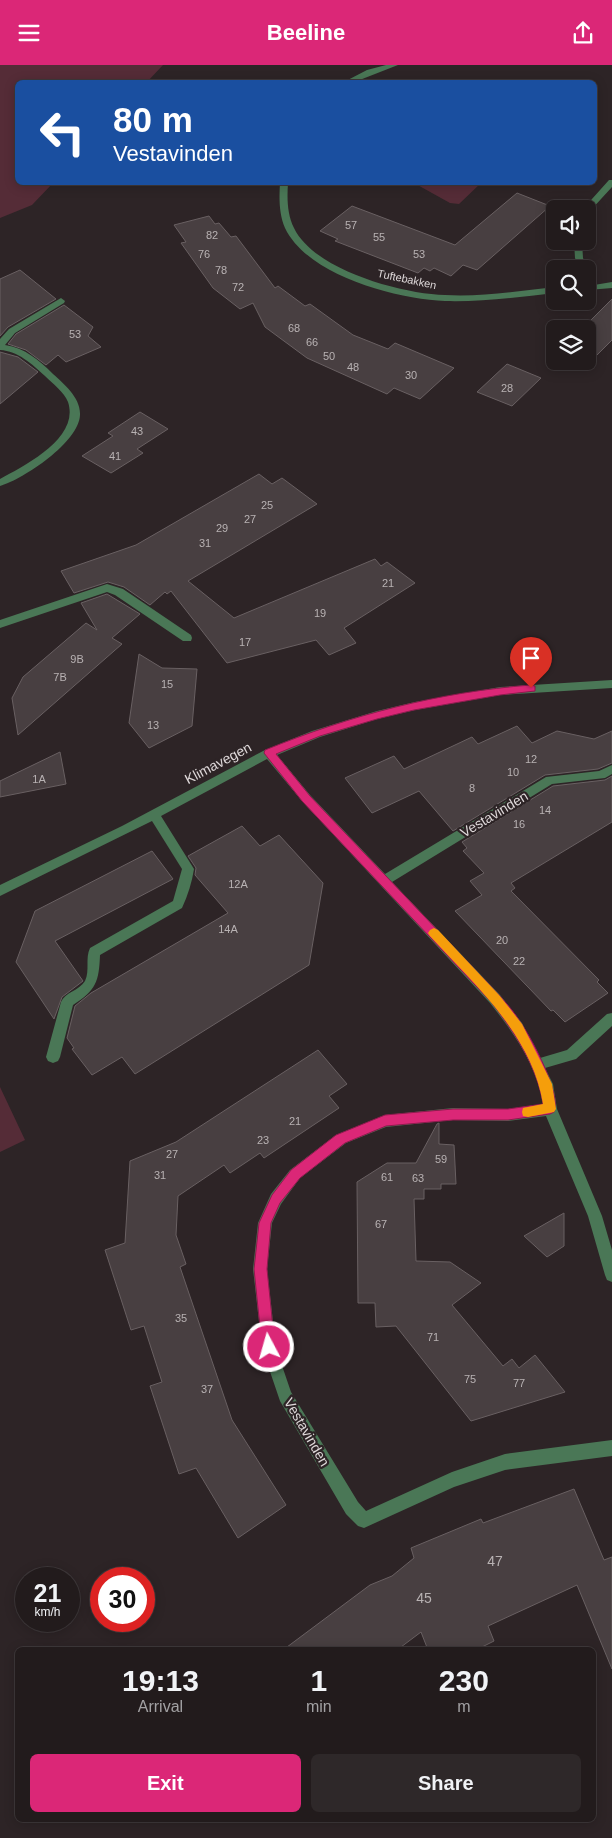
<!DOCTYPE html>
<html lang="en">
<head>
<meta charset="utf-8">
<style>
  body { margin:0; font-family:Helvetica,sans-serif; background:#2e2829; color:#f1f3f6; height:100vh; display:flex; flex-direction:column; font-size:19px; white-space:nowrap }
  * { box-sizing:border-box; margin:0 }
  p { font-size:16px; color:#a2a1a3 }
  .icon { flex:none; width:28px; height:28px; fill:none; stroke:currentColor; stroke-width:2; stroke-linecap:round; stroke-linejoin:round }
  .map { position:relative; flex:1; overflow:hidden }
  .drawer { position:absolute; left:15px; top:1582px; width:581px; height:175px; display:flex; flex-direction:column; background:#221b1c; border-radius:8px; box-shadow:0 2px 12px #0003,0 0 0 1px #3f393b }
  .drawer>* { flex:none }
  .banner { position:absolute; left:15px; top:15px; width:582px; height:105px; border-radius:8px; box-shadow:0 2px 12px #0003,0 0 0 1px #3f393b; background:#1a4fa0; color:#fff; overflow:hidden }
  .tools { position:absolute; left:546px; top:135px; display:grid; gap:10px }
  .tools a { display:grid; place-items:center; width:50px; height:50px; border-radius:8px; background:#221b1c; box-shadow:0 2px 12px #0003,0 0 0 1px #3f393b; font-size:25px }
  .speed { position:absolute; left:15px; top:1502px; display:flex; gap:10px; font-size:25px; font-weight:700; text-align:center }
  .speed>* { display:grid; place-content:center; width:65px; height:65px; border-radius:50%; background:#221b1c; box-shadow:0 2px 12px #0003,0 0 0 1px #3f393b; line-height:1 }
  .speed small { font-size:12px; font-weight:400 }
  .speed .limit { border:8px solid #d22; background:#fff; color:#111 }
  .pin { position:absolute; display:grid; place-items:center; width:42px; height:42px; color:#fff; margin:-51px -21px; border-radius:50% 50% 50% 0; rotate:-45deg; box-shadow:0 0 5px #0007 }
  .pin .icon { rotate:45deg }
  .me { position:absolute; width:55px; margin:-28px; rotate:354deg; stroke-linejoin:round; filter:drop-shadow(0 0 4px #0008) }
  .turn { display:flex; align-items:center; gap:18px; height:105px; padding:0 15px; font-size:22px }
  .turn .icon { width:65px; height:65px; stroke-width:2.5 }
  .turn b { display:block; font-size:35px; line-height:42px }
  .eta { display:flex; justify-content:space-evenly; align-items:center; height:85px; text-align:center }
  .eta b { font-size:30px; font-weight:700; line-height:35px }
  .button { display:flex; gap:10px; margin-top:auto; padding:10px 15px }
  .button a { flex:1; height:58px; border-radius:8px; background:#db2777; color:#fff; font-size:20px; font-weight:700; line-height:58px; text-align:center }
  .button a+a { background:#2e2829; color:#f1f3f6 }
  header { display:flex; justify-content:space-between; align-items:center; height:65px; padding:0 15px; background:#db2777; color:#fff; font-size:22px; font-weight:700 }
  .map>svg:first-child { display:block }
  .green { fill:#552c37 }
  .building { fill:#483f41; stroke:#696062 }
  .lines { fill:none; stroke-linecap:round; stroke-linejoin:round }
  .minor { fill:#4a7756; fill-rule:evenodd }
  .route { fill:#db2777; stroke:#8e194d }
  .slow { fill:#f59e0b }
  .labels { text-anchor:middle; stroke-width:4.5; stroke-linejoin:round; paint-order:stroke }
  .number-label { font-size:11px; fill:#b8b2b3 }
  .far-street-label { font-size:11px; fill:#ded8d9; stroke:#2d2426 }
  .street-label { font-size:14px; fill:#ded8d9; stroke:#2d2426 }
  .near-number-label { font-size:14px; fill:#b8b2b3 }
</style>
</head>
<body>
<header><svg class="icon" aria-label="menu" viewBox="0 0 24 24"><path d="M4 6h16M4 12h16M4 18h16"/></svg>Beeline<svg class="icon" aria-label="share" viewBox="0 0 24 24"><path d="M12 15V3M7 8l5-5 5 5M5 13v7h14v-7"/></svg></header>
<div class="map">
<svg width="612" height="1773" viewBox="0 0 612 1773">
  <rect width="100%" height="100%" fill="#2d2426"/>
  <path class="green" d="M0,0h163l-16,17 -129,1v100h35l-21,22 -32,13z
    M414,118h67l-22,21 -9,-1z
    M0,1022l25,53 -25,12z"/>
  <path class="building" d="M517,128l33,13 -73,64 -14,-5 -12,11 -17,-8 -4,3 -6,-3 -6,5 -83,-32 3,-2 -18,-8 32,-25 103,39z
    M209,151l6,8 4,-1 12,14 5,-1 39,52 3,-2 27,20 5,-2 43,31 35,14 7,-6 59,25 -34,31 -26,-11 -7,6 -80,-36 -42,-31 -12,-24 -13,6 -27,-21 -32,-45 5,-1 -12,-17z
    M20,205l36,29 -48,28 -8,9v-57z
    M612,234v41l-30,30 -20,-9h26v-32h-6z
    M64,240l29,22 -5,9 13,11 -35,15 -8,-7 -12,10 -20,-15 -18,-6 8,-10z
    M0,287l18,5 20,15 -38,32z
    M507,299l34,14 -29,28 -35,-14z
    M140,347l28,17 -31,20 6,4 -32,20 -29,-17 31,-20 -5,-3z
    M259,409l13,10 10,-6 35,26 -129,77 46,37 141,-59 6,7 6,-4 28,21 -71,45 12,15 -27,12 -13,-15 -89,23 -56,-72 -4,3 -2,-2 -15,13 -26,-18 -16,-5 -34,11 -13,-22 75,-26z
    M107,529l33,20 -28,24 10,6 -104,91 -6,-37 11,-21 63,-54 11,7 -16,-27z
    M139,589l23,14 35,1 -5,57 -43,22 -20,-25z
    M517,661l15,17 25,-12 37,8 18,-8v32l-14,6 -53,6 -92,56 -34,-40 -47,22 -27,-35 49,-22 10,13 68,-32 6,7z
    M60,687l6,32 -66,13v-16z
    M612,711v46l-101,61 4,5 -4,3 88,89 -2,2 11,11 -43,29 -12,-12 -2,1 -96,-100 27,-16 -12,-14 14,-8 -21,-22 4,-3 -5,-6 91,-56 52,-6z
    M242,761l18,20 19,-11 44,48 -14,82 -174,109 -13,-17 -30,18 -20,-26 2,-1 -7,-10 8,-32 16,-13 137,-80 -33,-38 1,-7 -8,-12z
    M152,786l21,28 -118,62 28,40 -21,16 -8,22 -38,-57 19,-51z
    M318,985l29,34 -18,12 10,12 -75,50 -4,-5 -30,20 -6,-8 -46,31 -2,39 10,29 -6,3 52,153 54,85 -48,33 -42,-70 -17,6 -29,-88 12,-4 -18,-56 -13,4 -26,-80 20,-7 5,-82 46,-19z
    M439,1058v21l15,1 2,39h-15v5h-17v10h-10l2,62 34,1 31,21 -29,22 51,61 9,-7 7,9 16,-13 30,37 -94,29 -75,-95 -20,1 -1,-24h-17l-1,-121 30,-19h29l21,-39z
    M564,1148v33l-17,11 -23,-21z
    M574,1424l30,71 8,-3v112l-35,-84 -89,41 6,15 -18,9h-48l-7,-18 -24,18h-114l87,-65 22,-9 22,-18 -3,-10 70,-29 2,4z"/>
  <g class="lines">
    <path class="minor" d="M386,0h12l-46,18h-10l25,-13z
      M609,115h3v7l-22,24 -7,-2z
      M280,118h8c-1,15 -1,31 6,45 20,42 108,66 151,67 37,2 74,-4 110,-8v6c-36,4 -73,9 -110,8 -48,-2 -137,-25 -160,-73 -6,-14 -6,-30 -5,-45z
      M574,176h8l1,17 5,11v1l-8,-1 -5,-11z
      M612,217v6l-24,2v-4z
      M61,233l4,3 -1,2 -49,30 -10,12c20,3 34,15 48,29 11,10 28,24 27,41 -1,27 -56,64 -80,71v-7c25,-14 80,-41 68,-77 -4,-10 -15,-18 -23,-26 -13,-12 -27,-25 -45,-26v-11l9,-10z
      M107,519l16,5 68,46 1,3 -1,3h-8l-68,-46 -8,-3 -107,36v-8z
      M612,615v8l-112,7 -85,15 -38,9 -57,18 -43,18 33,40 75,79 161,-97 53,-6 13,-6v9l-7,4 -53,6 -160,98 108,113 22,28 18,35 27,-8 40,-36 5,-1v13l-36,33 -31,9 8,16 4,25 45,107 10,34v32l-5,-2 -2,-5 -17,-59 -42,-100 -38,5 -55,-1 -67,7 -40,16 -46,35 -19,26 -9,19 -5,46 9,79 15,44 67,110 8,9 86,-39 53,-18 107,-14v16l-107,14 -51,17 -90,41 -6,-2 -12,-12 -66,-113 -18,-53 -9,-79 5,-46 13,-29 19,-24 46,-35 49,-20 68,-7 55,1 35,-5c-6,-38 -29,-71 -53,-101l-188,-202 -35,-42 -106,57 33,53c-2,13 -6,26 -12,39l-82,47c-1,27 -4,35 -27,50l-13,52 -2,4 -5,2 -5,-2 -2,-4 15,-55c4,-10 18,-11 24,-21 5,-10 0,-23 5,-33l83,-47 9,-32 -30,-48 -152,75v-11l122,-59 143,-76 47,-19 65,-20 38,-9 85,-15z"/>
  </g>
  <path class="route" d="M531,620l4,1v5l-35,4 -86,15 -37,9 -57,17 -44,18 34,42 189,199c8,9 16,18 22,28 11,16 41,72 33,89l-4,2 -42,6h-55l-67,6 -41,17 -45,35 -20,25 -9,20 -4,46 8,78 -2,5 -4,2 -5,-2 -2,-5 -8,-78 5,-46 13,-28 19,-25 45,-35 49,-20 68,-6h55l35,-5c-6,-38 -28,-71 -52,-102l-189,-201 -38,-48 1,-3c86,-35 174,-58 266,-65z"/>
  <path class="slow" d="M434,863l4,2 61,65 23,29 30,60 4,25 -2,3 -26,5 -5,-1 -1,-4 1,-4 20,-4c-11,-69 -68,-119 -113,-168l-2,-3 2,-3z"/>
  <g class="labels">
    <g class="number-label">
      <text x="351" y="164">57</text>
      <text x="212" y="174">82</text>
      <text x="379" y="176">55</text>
      <text x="204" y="193">76</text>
      <text x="419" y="193">53</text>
      <text x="221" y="209">78</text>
      <text x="238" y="226">72</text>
      <text x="294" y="267">68</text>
      <text x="75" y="273">53</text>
      <text x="312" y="281">66</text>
      <text x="329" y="295">50</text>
      <text x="353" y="306">48</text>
      <text x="411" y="314">30</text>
      <text x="507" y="327">28</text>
      <text x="137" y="370">43</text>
      <text x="115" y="395">41</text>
      <text x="267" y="444">25</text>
      <text x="250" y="458">27</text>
      <text x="222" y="467">29</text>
      <text x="205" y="482">31</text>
      <text x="388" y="522">21</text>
      <text x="320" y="552">19</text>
      <text x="245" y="581">17</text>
      <text x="77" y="598">9B</text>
      <text x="60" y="616">7B</text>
      <text x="167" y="623">15</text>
      <text x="153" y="664">13</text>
      <text x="531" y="698">12</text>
      <text x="513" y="711">10</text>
      <text x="39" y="718">1A</text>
      <text x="472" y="727">8</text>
      <text x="545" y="749">14</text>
      <text x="519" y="763">16</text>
      <text x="238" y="823">12A</text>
      <text x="228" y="868">14A</text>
      <text x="502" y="879">20</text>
      <text x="519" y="900">22</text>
      <text x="295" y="1060">21</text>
      <text x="263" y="1079">23</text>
      <text x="172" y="1093">27</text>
      <text x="441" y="1098">59</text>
      <text x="160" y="1114">31</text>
      <text x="387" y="1116">61</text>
      <text x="418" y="1117">63</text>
      <text x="381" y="1163">67</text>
      <text x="181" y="1257">35</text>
      <text x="433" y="1276">71</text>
      <text x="470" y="1318">75</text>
      <text x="519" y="1322">77</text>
      <text x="207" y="1328">37</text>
    </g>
    <g class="far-street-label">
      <text transform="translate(407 214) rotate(12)" y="4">Tuftebakken</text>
    </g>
    <g class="street-label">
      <text transform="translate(218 698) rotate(-28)" y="5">Klimavegen</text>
      <text transform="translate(494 749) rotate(-31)" y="5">Vestavinden</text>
      <text transform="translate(307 1367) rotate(60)" y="5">Vestavinden</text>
    </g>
    <g class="near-number-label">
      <text x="495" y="1501">47</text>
      <text x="424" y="1538">45</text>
    </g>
  </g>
</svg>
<div class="tools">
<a><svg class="icon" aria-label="sound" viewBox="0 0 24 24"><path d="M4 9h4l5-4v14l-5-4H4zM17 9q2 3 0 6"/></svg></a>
<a><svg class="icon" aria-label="search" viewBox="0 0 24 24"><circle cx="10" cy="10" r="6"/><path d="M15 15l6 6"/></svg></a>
<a><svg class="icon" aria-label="layers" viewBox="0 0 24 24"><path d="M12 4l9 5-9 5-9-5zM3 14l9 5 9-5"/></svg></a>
</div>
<div class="speed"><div>21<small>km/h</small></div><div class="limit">30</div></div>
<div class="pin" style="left:531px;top:623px;background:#d93025"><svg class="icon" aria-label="arrive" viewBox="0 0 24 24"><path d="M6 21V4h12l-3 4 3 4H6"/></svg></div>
<svg class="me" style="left:269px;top:1282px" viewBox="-20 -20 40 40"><circle r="17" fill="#db2777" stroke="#fff" stroke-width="3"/><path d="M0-11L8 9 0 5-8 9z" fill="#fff"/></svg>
<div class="banner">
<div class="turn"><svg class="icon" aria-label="left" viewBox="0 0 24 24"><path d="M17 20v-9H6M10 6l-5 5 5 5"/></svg><div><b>80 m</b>Vestavinden</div></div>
</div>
<section class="drawer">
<div class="eta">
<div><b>19:13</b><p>Arrival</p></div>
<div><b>1</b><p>min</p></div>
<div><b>230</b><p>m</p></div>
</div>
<div class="button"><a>Exit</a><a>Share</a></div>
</section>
</div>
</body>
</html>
